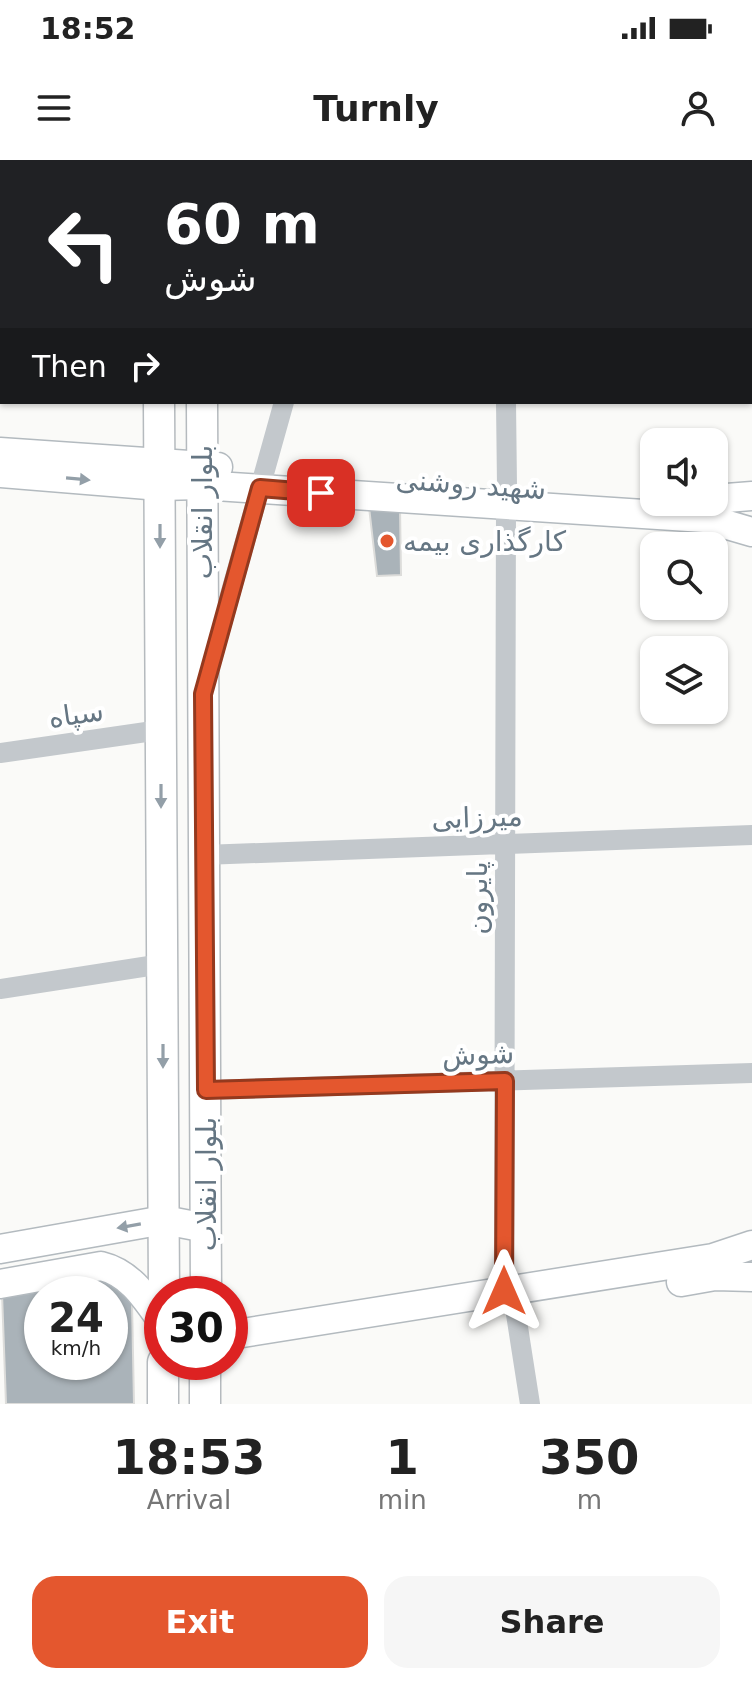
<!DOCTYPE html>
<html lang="en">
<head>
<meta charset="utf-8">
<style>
  body { margin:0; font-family:"DejaVu Sans",Vazirmatn,sans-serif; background:#f6f6f6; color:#222; height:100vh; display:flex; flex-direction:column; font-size:30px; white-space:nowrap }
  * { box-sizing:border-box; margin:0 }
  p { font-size:26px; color:#767676 }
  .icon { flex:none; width:44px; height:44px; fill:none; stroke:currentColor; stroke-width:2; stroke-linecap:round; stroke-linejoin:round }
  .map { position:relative; height:1244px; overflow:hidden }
  .drawer { display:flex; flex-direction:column; background:#fff; flex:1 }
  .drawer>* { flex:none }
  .banner { position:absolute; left:0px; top:0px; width:752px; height:244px; box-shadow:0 2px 6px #0004; background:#202124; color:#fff; overflow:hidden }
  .controls { position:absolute; left:640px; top:268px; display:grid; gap:16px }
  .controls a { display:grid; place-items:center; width:88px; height:88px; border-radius:16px; background:#fff; box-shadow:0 2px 6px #0004; font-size:40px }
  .speed { position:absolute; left:24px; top:1116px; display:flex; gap:16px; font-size:40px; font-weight:700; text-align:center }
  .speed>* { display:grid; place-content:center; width:104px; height:104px; border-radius:50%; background:#fff; box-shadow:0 2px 6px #0004; line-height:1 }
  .speed small { font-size:20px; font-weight:400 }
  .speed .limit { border:12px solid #d22; background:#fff; color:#111 }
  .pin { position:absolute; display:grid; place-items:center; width:68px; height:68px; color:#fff; margin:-34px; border-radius:16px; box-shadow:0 4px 12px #0006 }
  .me { position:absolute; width:88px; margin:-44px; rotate:0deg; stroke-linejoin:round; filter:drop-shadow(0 0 6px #0008) }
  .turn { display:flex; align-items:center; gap:28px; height:168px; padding:0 32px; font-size:36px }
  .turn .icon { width:104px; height:104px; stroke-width:2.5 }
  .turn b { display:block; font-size:56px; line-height:68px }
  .then { display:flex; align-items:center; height:76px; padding:0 32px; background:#0003; gap:16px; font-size:30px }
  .eta { display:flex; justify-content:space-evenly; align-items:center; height:136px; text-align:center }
  .eta b { font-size:48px; font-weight:800; line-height:56px }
  .action { display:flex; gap:16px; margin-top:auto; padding:16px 32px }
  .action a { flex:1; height:92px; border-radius:24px; background:#e4572e; color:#fff; font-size:32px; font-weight:800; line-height:92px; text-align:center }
  .action a+a { background:#f6f6f6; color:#222 }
  .status { display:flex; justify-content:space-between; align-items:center; height:56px; padding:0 40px; background:#fff; direction:ltr }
  .status svg { height:22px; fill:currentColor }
  header { display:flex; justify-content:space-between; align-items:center; height:104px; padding:0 32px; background:#fff; font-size:36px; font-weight:800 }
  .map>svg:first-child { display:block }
  .building { fill:#aab3b9; stroke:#dcdcda; stroke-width:2; fill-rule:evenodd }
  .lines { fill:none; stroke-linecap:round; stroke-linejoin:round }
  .secondary-casing { stroke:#b3babf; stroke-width:31 }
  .primary-casing { stroke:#b5babe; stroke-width:33 }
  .street { stroke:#c3c8cc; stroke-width:20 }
  .secondary { stroke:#fff; stroke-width:28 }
  .primary { stroke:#fff; stroke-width:30 }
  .oneway { fill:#939fa8 }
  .route-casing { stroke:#94391e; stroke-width:20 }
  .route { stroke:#e4572e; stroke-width:14 }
  .poi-dot { fill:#e4572e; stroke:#fff; stroke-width:3 }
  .labels { text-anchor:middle; stroke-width:8; stroke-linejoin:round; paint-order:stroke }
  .street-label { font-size:28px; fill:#657683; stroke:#fff }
  .poi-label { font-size:28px; fill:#657683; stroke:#fff; text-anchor:start }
</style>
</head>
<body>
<div class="status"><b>18:52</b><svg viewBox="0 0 49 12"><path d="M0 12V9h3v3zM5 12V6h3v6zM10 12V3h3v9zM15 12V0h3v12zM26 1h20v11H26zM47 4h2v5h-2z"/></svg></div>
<header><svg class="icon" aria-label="menu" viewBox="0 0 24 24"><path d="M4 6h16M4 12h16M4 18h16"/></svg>Turnly<svg class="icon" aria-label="person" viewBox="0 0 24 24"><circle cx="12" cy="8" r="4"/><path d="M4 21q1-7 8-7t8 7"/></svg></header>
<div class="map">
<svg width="752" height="1244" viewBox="0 0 752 1244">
  <rect width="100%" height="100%" fill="#fafaf8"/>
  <path class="building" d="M369,347h31l1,68 -24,1z
    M104,1114l28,28 2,102h-128l-4,-111zM42,1134h68v68h-68z"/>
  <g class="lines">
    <g class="secondary-casing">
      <path id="secondary" d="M0,292l218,15
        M0,313l160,13 41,-1 503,33 48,14
        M714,339l38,-3
        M0,1089l164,-29 42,8
        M681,1122l34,-6 37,1
        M0,1124l101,-18c29,7 44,31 61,55
        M230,1175l483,-77 39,-13"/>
    </g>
    <g class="primary-casing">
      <path id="primary" d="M157,2v-2
        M203,2v-2
        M159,242l5,892
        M202,242l4,892
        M163,1244v-42
        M205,1244v-42"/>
    </g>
    <path class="street" d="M503,0v2
      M348,2l1,-2
      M0,63h2
      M750,76h2
      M506,242l1,84
      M211,503l73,-261
      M0,593l160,-23
      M203,695l549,-20
      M0,829l162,-25
      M206,930l546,-17
      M504,1131l2,-786
      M515,1148l15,96"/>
    <use href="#secondary" class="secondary"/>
    <use href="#primary" class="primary"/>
  </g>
  <defs><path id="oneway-solid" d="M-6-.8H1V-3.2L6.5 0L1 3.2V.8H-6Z" transform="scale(2)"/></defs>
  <g class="oneway">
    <use href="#oneway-solid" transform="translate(78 319) rotate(5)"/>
    <use href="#oneway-solid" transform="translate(160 376) rotate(90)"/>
    <use href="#oneway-solid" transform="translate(161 636) rotate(90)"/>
    <use href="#oneway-solid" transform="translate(163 896) rotate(90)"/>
    <use href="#oneway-solid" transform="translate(129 1066) rotate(170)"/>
  </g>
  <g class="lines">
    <g class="route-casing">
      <path id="route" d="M321,333l-61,-5 -57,206 3,396 299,-9 -1,210"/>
    </g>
    <use href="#route" class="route"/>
  </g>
  <circle class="poi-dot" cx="387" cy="381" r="8"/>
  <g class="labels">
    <g class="street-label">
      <text transform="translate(471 324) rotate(4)" y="10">شهید روشنی</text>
      <text transform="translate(202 352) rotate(-90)" y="10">بلوار انقلاب</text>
      <text transform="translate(76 554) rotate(-8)" y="10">سپاه</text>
      <text transform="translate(477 657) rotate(-2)" y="10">میرزایی</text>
      <text transform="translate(477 738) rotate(-90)" y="10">پایرون</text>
      <text transform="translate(478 894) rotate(-2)" y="10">شوش</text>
      <text transform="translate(206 1024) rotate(-90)" y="10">بلوار انقلاب</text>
    </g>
    <g class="poi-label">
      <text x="403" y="391">کارگذاری بیمه</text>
    </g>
  </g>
</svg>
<div class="controls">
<a><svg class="icon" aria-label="sound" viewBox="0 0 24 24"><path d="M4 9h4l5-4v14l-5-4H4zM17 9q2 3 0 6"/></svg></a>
<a><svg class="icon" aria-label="search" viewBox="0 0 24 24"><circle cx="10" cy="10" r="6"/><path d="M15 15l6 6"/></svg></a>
<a><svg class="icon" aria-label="layers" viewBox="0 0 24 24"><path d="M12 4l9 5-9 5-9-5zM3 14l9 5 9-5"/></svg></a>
</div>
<div class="speed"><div>24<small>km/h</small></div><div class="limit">30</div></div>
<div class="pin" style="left:321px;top:333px;background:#d93025"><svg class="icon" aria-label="arrive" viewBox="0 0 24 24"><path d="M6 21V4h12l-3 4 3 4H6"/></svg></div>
<svg class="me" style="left:504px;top:1131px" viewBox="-20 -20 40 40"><path d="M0-17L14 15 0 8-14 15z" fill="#e4572e" stroke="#fff" stroke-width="4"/></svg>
<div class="banner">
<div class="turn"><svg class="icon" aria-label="left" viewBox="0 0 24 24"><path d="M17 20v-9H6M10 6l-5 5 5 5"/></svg><div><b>60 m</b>شوش</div></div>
<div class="then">Then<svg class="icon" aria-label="right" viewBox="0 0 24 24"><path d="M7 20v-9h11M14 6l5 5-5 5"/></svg></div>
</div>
</div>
<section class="drawer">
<div class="eta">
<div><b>18:53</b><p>Arrival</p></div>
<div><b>1</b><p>min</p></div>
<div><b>350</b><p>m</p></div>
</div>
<div class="action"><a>Exit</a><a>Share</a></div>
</section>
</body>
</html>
